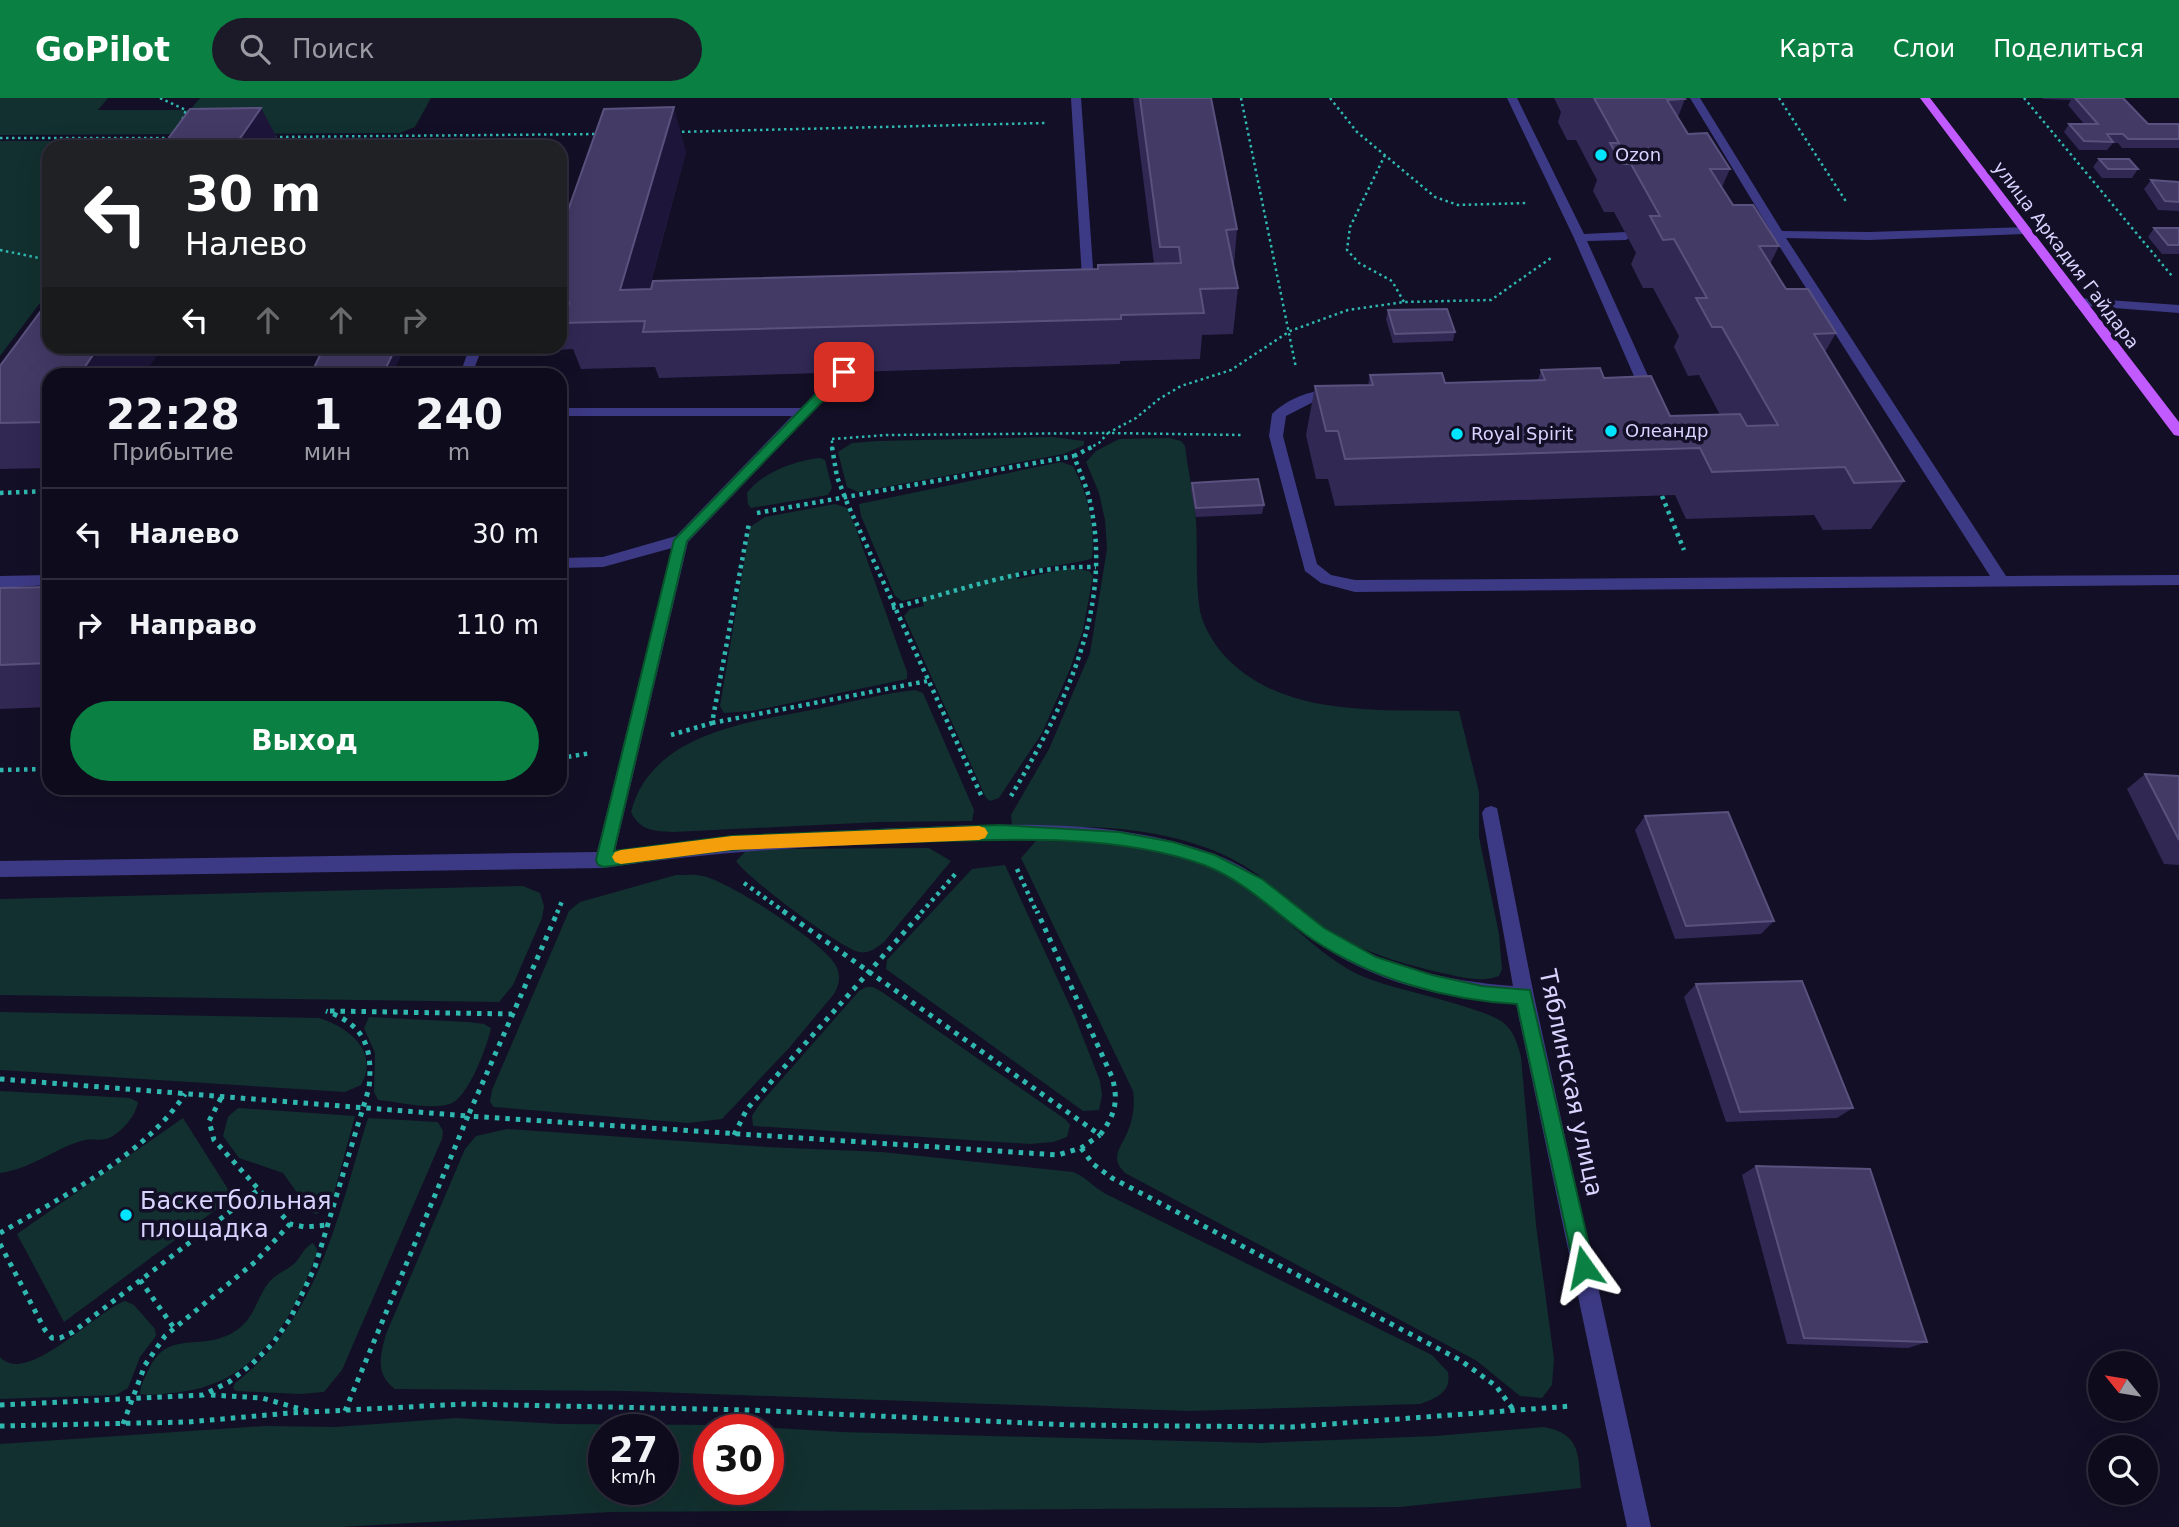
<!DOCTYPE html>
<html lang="ru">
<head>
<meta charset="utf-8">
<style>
  body { margin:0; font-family:"DejaVu Sans",sans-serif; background:#1c1929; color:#f1f3f6; height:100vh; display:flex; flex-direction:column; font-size:26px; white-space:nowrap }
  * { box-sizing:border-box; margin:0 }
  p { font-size:23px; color:#9b9ba3 }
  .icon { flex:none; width:38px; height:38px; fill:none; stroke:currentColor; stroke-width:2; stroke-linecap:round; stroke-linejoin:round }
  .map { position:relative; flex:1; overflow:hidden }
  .sheet { position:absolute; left:42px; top:270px; width:525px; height:427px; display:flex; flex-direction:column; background:#0e0b1c; border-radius:21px; box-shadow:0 7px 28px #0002,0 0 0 2px #2e2b3b }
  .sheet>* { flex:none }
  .guide { position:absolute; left:42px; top:42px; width:525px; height:214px; border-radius:21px; box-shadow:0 7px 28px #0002,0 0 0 2px #2e2b3b; background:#202124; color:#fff; overflow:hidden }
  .needle { width:46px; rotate:300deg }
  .controls { position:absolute; left:2088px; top:1253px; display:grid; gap:14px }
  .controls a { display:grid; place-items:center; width:70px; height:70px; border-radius:50%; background:#0e0b1c; box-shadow:0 7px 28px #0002,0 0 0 2px #2e2b3b; font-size:35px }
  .speed { position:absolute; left:588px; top:1316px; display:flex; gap:14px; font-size:35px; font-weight:700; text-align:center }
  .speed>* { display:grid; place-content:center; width:91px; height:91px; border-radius:50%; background:#0e0b1c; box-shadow:0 7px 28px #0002,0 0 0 2px #2e2b3b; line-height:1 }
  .speed small { font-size:18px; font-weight:400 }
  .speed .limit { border:10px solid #d22; background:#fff; color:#111 }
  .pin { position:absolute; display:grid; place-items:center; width:60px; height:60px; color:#fff; margin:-30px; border-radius:14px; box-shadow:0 4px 10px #0006 }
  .me { position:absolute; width:77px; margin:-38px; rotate:348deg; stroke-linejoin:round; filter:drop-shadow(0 0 5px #0008) }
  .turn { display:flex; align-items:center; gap:24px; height:147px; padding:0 28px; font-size:32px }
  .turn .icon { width:91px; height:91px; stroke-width:2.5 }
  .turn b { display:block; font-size:49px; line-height:60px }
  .lanes { display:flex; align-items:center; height:66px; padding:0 28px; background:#0003; justify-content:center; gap:35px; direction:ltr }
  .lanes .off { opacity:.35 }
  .eta { display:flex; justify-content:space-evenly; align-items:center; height:119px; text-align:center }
  .eta b { font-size:42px; font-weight:700; line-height:49px }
  .cta { display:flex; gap:14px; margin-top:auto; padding:14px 28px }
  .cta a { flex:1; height:80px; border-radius:42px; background:#0b8043; color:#fff; font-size:28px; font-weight:700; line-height:80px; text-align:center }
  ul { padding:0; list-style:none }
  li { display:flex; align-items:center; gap:21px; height:91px; padding:0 28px; border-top:2px solid #2e2b3b }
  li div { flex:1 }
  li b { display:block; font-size:26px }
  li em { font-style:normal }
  header { display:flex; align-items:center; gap:42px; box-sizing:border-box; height:98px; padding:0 35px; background:#0b8043; color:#fff }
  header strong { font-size:33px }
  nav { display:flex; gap:38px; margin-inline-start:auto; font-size:24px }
  .search { width:490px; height:63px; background:#1c1929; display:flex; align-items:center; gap:18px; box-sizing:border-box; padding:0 24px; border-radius:38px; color:#9b9ba3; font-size:26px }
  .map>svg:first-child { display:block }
  .green { fill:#12302f; fill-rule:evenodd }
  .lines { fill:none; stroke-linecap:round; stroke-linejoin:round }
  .path-far2 { stroke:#2fb8b0; stroke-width:2.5; stroke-dasharray:2.5 3.5; stroke-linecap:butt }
  .path-far1 { stroke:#2fb8b0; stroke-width:4.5; stroke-dasharray:3.5 4.5; stroke-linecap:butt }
  .path { stroke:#2fb8b0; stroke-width:5; stroke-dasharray:4.5 6; stroke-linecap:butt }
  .minor { fill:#3d3a85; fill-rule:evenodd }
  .major { fill:#c25bff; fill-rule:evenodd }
  .wall { fill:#312854 }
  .shaded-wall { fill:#1d163a }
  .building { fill:#433a66; stroke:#5a527e; stroke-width:2 }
  .route { fill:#0b8043; stroke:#07532c; stroke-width:2 }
  .slow { fill:#f59e0b }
  .poi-dot { fill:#00e5ff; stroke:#130f26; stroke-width:2.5 }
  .labels { text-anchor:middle; stroke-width:7; stroke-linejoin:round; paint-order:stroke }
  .far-poi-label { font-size:18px; fill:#d9d4ff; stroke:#130f26; text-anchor:start }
  .far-street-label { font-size:18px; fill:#d9d4ff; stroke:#130f26 }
  .near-street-label { font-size:24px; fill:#d9d4ff; stroke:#130f26 }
  .near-poi-label { font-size:24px; fill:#d9d4ff; stroke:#130f26; text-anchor:start }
</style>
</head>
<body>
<header>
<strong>GoPilot</strong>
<div class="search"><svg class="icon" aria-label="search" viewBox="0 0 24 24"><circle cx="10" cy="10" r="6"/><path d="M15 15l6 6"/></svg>Поиск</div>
<nav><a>Карта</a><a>Слои</a><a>Поделиться</a></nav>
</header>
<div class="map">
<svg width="2179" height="1429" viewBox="0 0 2179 1429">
  <rect width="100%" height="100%" fill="#130f26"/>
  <path class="green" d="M0,0h108l-10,12h92l10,-12h231l-16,29 -15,6 -400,2z
    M0,43h161l-4,6h-108v144l-49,65z
    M1053,339l31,4v4l-20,9 -206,38 -11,-5 -9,-35 14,-9 25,-2z
    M1119,341l51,-1 11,3 4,5c3,25 9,50 11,74 2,30 -1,62 4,91 3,15 13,31 22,42 58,66 158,56 237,58l20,81v45l20,97 3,35 -3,7c-18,7 -39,1 -57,-3 -39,-9 -80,-21 -114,-43 -34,-22 -61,-54 -98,-72 -43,-22 -102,-31 -150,-31 -23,0 -46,5 -68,-2l-1,-10 38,-66 41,-96 17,-104 -2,-29 -6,-27 -13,-31 10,-11z
    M820,360l5,2 7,28 -4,7 -77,13 -3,-4 -1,-11c14,-20 49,-33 73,-35z
    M1061,364l12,4c15,28 22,61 19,92 -4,4 -64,11 -77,15l3,6 51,-11 20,3 4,5 -10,54 -13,39 -28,64 -43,65 -9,3 -4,-3 -82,-182 6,-7 14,-3 -3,-9 -19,4 -7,-5 -34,-80 -2,-12z
    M835,406l12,4 9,21 51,143v7l-155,32 -28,2 -4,-7 30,-179 15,-10z
    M915,592l8,3 51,117 -2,11 -92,1 -207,10c-19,-1 -33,-1 -42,-20 21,-81 121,-90 190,-104 31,-6 63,-15 94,-18z
    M1036,743c57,0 113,5 168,23 64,22 101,90 165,115 28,11 119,29 136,45 9,8 13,21 16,33l15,168 18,134 -2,26 -10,13 -22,-2 -43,-35 -352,-188c-16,-16 -4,-25 3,-42 5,-12 7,-26 5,-40l-112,-233z
    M929,750l22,13 -67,81c-8,6 -15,12 -25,10 -19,-4 -113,-75 -123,-91l12,-12z
    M1005,767l70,152 25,64 2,14 -3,15 -16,1 -197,-142 1,-9 85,-91z
    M676,777c9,0 19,-1 27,1 27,6 118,65 132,88 6,10 5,20 -1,30l-45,54 -67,71 -34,4 -194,-16 -4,-5 2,-12 77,-179 11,-9z
    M523,788l17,7 4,13 -2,12 -29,67 -14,17 -499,-7v-96z
    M866,889h7l9,5 183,127 5,6 -3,12 -14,5 -23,2 -277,-18 -1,-10 7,-11 100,-114z
    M0,914l319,6c29,9 61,33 42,67l-16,7 -345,-22z
    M369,919l99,5 16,2 7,4c-4,19 -23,70 -41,76 -21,6 -51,-2 -72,-4l-4,-8 1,-39 -11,-25z
    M0,993l130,7 8,4c-2,13 -14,27 -25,34 -12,7 -20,1 -32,5 -29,9 -48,27 -81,32z
    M238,1010l117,8 -25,92 -14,6 -5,-2 -28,-39 -44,-15 -16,-22 5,-19z
    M183,1020l50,79 -169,125 -47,-88z
    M368,1020l70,4 5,9 -1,8 -100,231 -18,22 -24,2 -64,-3 -3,-3 2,-5c84,-64 103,-169 133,-265z
    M507,1031l259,18 116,5 191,20c13,5 20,15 33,22l326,161 16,17c4,20 -12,26 -28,32l-232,7 -561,-20 -232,-2c-20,-15 -15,-33 -9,-55l79,-185 11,-13z
    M313,1145l4,6 -1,6c-24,69 -65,133 -145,138 -10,1 -22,3 -31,1 0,-8 5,-17 9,-25 20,-42 53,-15 88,-39 18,-12 20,-34 33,-49 7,-8 18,-11 26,-19 6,-7 8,-15 17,-19z
    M125,1203l9,4 21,24 1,7 -16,21 -12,31 -12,7 -116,4v-42c27,30 97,-47 125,-56z
    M456,1320l103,6 163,1 120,7 417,11 176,-7 109,-9c38,7 34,29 37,61l-181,19 -789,5 -271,15h-340v-83l265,-18 71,1zM604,1332h59v59h-59zM709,1332h59v59h-59z"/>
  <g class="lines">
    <path class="path-far2" d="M160,0l26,12 -4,11
      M1241,0l55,270
      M1330,0l27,34 78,65 23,8 69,-2
      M1779,0l68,105
      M2024,0l148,178
      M676,34l369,-9
      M274,39l327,-3
      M0,40h174
      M1385,57l-35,72 -3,23 12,13 33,18 12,21
      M0,152l49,10
      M832,341l55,-4 221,-2 28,-15 23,-19 22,-13 50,-16 59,-39 58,-21 56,-8 87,-2 60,-42
      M832,351v-10
      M1088,351l11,-6 9,-10 133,2"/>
    <path class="path-far1" d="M832,349l5,30 11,28 133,290
      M1074,358l18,-9
      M0,395l49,-2
      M1662,398l22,54
      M757,415l317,-57c5,15 13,30 16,46 24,106 -26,205 -79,294
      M892,510c68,-17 133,-43 204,-41
      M712,625l215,-42
      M671,637l41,-12 37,-200
      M560,660l31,-5
      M0,672l49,-1
      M1017,771l20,44
      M744,785l42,30
      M557,815l6,-14
      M921,815l37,-42"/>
    <path class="path" d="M783,813l317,224c15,-20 19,-34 12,-58l-75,-166
      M330,913l182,3
      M0,981l468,37 90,-205
      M221,1000l-12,23 5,19 76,84 15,3 23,-2
      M734,1037l13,-26 176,-198
      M1081,1050l12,16 19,14 348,182 36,26 19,26
      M0,1135c62,-36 145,-78 185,-139
      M0,1146l45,86 7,8h8l13,-6 185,-142
      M140,1182l34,48
      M211,1297l51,3 49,14
      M0,1307l203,-10 26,-13 23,-18 21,-21 17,-24 25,-52 54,-179c4,-40 -4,-63 -43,-77
      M345,1313l123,-295 590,39 23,-7 19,-13
      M123,1326l22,-59 20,-29 90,-74 35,-38
      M0,1328l188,-4 102,-9 175,-9 284,6 323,15 219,2 281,-21"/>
    <path class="minor" d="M1071,0h10l13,184c-5,6 -18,6 -23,0l11,-4z
      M1507,0h10l67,136 42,-2 6,4 -6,4 -39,1 66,146 -2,3 -17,1 -7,-4 10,-4 -63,-145z
      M1690,0h10l82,133 87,1 159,-5v6l-4,1 -155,6 -83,-2 220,338 173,-1v10l-824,7 -34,-9 -16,-12 -36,-135 3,-22c16,-16 47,-28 70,-23v6l-23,2 -33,17 -3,20 34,128 14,11 24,5 635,-4 -216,-338 -11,-4 7,-4z
      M2079,200l100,7v8l-104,-8v-6z
      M470,248h13l-11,28h-12z
      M843,270l7,4 -2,3 -160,167 -73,309c95,-14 190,-19 285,-23 105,-4 214,-11 314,26 42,15 74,47 109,73 56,39 123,54 190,59l-31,-173 3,-5 6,-2 6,2 37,188 117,531h-24l-111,-523c-72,-5 -145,-22 -204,-65 -36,-25 -67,-59 -109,-74 -90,-32 -188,-26 -283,-23 -106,4 -211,10 -316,26l-604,9v-16l597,-9 75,-304 -69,19 -43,1v-10l43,-1 73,-21 116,-120h-232v-8h241l37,-39z
      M49,477v10l-49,3v-12z"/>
    <path class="major" d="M1920,0h10l249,324v14l-5,-1z"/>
  </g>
  <path class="wall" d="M1133,0h78l26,131 -3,37 4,22 -5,46 -31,1 -2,24 -80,2v3l-461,14 -4,-11 -74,2 -8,-20 -19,1 -2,-4h8v-113l126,-81 -37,137 449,-20 56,-5z
    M1554,0h130l1,1 -7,18 10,17 42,35 -8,18 11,18 46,41 -9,18 16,25 50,44 -11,19 79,129 -33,48 -48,1 -9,-15 -128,4 -11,-24 -340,11 -7,-27h-12l-10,-44 9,-49 53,-1 2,-10 75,8 93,-3 3,-10 63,8 66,38 50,-1 -21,-40 -11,1 -14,-29 5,-11 -26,-48h-10l-12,-24 5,-11 -22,-41h-10l-11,-21 4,-11 -21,-40h-9l-9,-18 3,-10z
    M2042,0h81l25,26 31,2v22h-57l-4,-5h-5l-6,7h-28l-15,-18 5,-8h15l-16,-19 3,-5 -27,-1z
    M2099,61l39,10 -6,9h-30l-9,-11z
    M2151,82l28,2v29l-21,-1 -14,-21z
    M2154,130h25v26h-17l-14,-17z
    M1388,212l67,22 -2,9 -60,2 -7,-24z
    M0,268l49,8v94l-49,1z
    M1192,385l72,22 -2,9 -66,3 -5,-26z
    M49,489v120l-49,2v-121z
    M2145,676l34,2v89l-15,-1 -37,-75z
    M1645,718l129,105 -13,13 -86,5 -40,-109z
    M1696,886l157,124 -16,10 -111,4 -42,-125z
    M1756,1068l171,176 -19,6 -121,-4 -45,-169z"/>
  <path class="shaded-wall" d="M674,9l12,45 -46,169 -20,-31z
    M261,10l21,39h-48z
    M99,248h64l-18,28h-65z
    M396,249l5,9 -9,18h-9z"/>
  <path class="building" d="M1140,0h71l26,131 -11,1 12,58 -38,1 4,24 -83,2v4l-478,13 2,-11 -83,2 7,-20h-9v-70l44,-124 70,-2 -54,183 31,-1 2,-8 445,-12v-4l83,-2 -2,-16h-19z
    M1594,0h90l1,1 -18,1 21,34 19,-1 23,36h-20l23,36h20l26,41h-20l27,43h22l28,44 -22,1 90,147 -50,2 -9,-16 -133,5 -12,-24 -355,11 -7,-28h-12l-11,-45 58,-1 -3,-10 72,-2 3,10 100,-3 -4,-10 59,-2 4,10 47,-2 19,40 70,-2 7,12 31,-1 -56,-98h-10l-16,-29h11l-33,-59 -11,1 -13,-24h10l-29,-52h-9l-12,-21h9z
    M2075,0h48l25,26h30l1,2v13h-51l-5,-5h-16l6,8 -29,-1 -15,-17h29z
    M261,10l-27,39h-72l28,-38z
    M2099,61h30l9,10h-30z
    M2151,82l28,2v20l-14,-1z
    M2154,130h25v17h-11z
    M49,202v46h50l-19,28h-31l-1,48 -48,1v-57z
    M1447,211l8,23 -60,2 -7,-24z
    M396,249l-13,27h-72l12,-25z
    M1258,381l6,26 -68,3 -4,-25z
    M49,489v76l-49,2v-77z
    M2145,676l34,2v64z
    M1728,714l46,109 -88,5 -41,-110z
    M1802,883l51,127 -113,4 -44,-128z
    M1756,1068l114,3 57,173 -123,-4z"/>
  <path class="route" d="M844,271l4,1v5l-161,166 -73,310 118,-15 267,-11 120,7 54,10 42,13 47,24 62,49 52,29 56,18 50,11 48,4 64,277 -3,7 -7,3 -7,-3 -3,-7 -57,-263c-71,-4 -145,-25 -205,-65 -36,-25 -66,-58 -108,-74 -87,-32 -203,-26 -294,-23 -60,3 -121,2 -180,8 -42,4 -84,11 -126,17l-6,-2 -2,-5 78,-320 165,-170z"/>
  <path class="slow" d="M979,728l6,2 3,5 -3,5 -6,2 -247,10 -111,14 -6,-2 -3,-5 3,-5 6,-2 111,-14z"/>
  <g class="poi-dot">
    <circle cx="1601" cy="57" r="7"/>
    <circle cx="1611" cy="333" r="7"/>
    <circle cx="1457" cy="336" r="7"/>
    <circle cx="126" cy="1117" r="7"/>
  </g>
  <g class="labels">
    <g class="far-poi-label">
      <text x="1615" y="63">Ozon</text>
      <text x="1625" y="339">Олеандр</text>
      <text x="1471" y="342">Royal Spirit</text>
    </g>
    <g class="far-street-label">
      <text transform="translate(2066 157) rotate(53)" y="6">улица Аркадия Гайдара</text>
    </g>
    <g class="near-street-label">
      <text transform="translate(1571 985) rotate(78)" y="8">Тяблинская улица</text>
    </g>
    <g class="near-poi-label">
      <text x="140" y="1111">Баскетбольная<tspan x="140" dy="28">площадка</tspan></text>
    </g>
  </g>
</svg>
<div class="controls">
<a><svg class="needle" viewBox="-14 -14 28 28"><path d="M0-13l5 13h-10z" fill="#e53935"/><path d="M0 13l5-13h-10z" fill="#9b9ba3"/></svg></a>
<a><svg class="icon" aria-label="search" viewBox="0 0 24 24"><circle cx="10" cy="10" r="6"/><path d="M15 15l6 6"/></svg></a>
</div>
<div class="speed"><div>27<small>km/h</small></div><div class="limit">30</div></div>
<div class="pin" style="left:844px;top:274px;background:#d93025"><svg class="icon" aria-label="arrive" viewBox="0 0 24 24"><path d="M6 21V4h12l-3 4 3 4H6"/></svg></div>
<svg class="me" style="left:1584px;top:1169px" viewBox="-20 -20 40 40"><path d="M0-17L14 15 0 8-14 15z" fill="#0b8043" stroke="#fff" stroke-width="4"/></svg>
<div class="guide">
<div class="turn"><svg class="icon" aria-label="left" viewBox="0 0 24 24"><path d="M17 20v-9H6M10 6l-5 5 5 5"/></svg><div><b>30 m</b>Налево</div></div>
<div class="lanes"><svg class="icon" aria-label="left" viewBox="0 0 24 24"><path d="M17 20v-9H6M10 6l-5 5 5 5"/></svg><svg class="icon off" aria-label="ahead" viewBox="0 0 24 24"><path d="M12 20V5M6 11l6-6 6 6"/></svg><svg class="icon off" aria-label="ahead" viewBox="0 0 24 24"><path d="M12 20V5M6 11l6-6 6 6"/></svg><svg class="icon off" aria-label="right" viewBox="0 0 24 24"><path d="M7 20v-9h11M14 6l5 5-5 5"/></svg></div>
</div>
<section class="sheet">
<div class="eta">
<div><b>22:28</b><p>Прибытие</p></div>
<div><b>1</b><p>мин</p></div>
<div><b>240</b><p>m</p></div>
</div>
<ul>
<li><svg class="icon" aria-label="left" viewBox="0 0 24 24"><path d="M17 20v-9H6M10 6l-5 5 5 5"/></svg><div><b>Налево</b></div><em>30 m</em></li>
<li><svg class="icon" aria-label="right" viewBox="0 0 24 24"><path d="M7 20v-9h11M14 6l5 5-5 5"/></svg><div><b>Направо</b></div><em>110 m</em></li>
</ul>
<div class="cta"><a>Выход</a></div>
</section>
</div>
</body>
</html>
